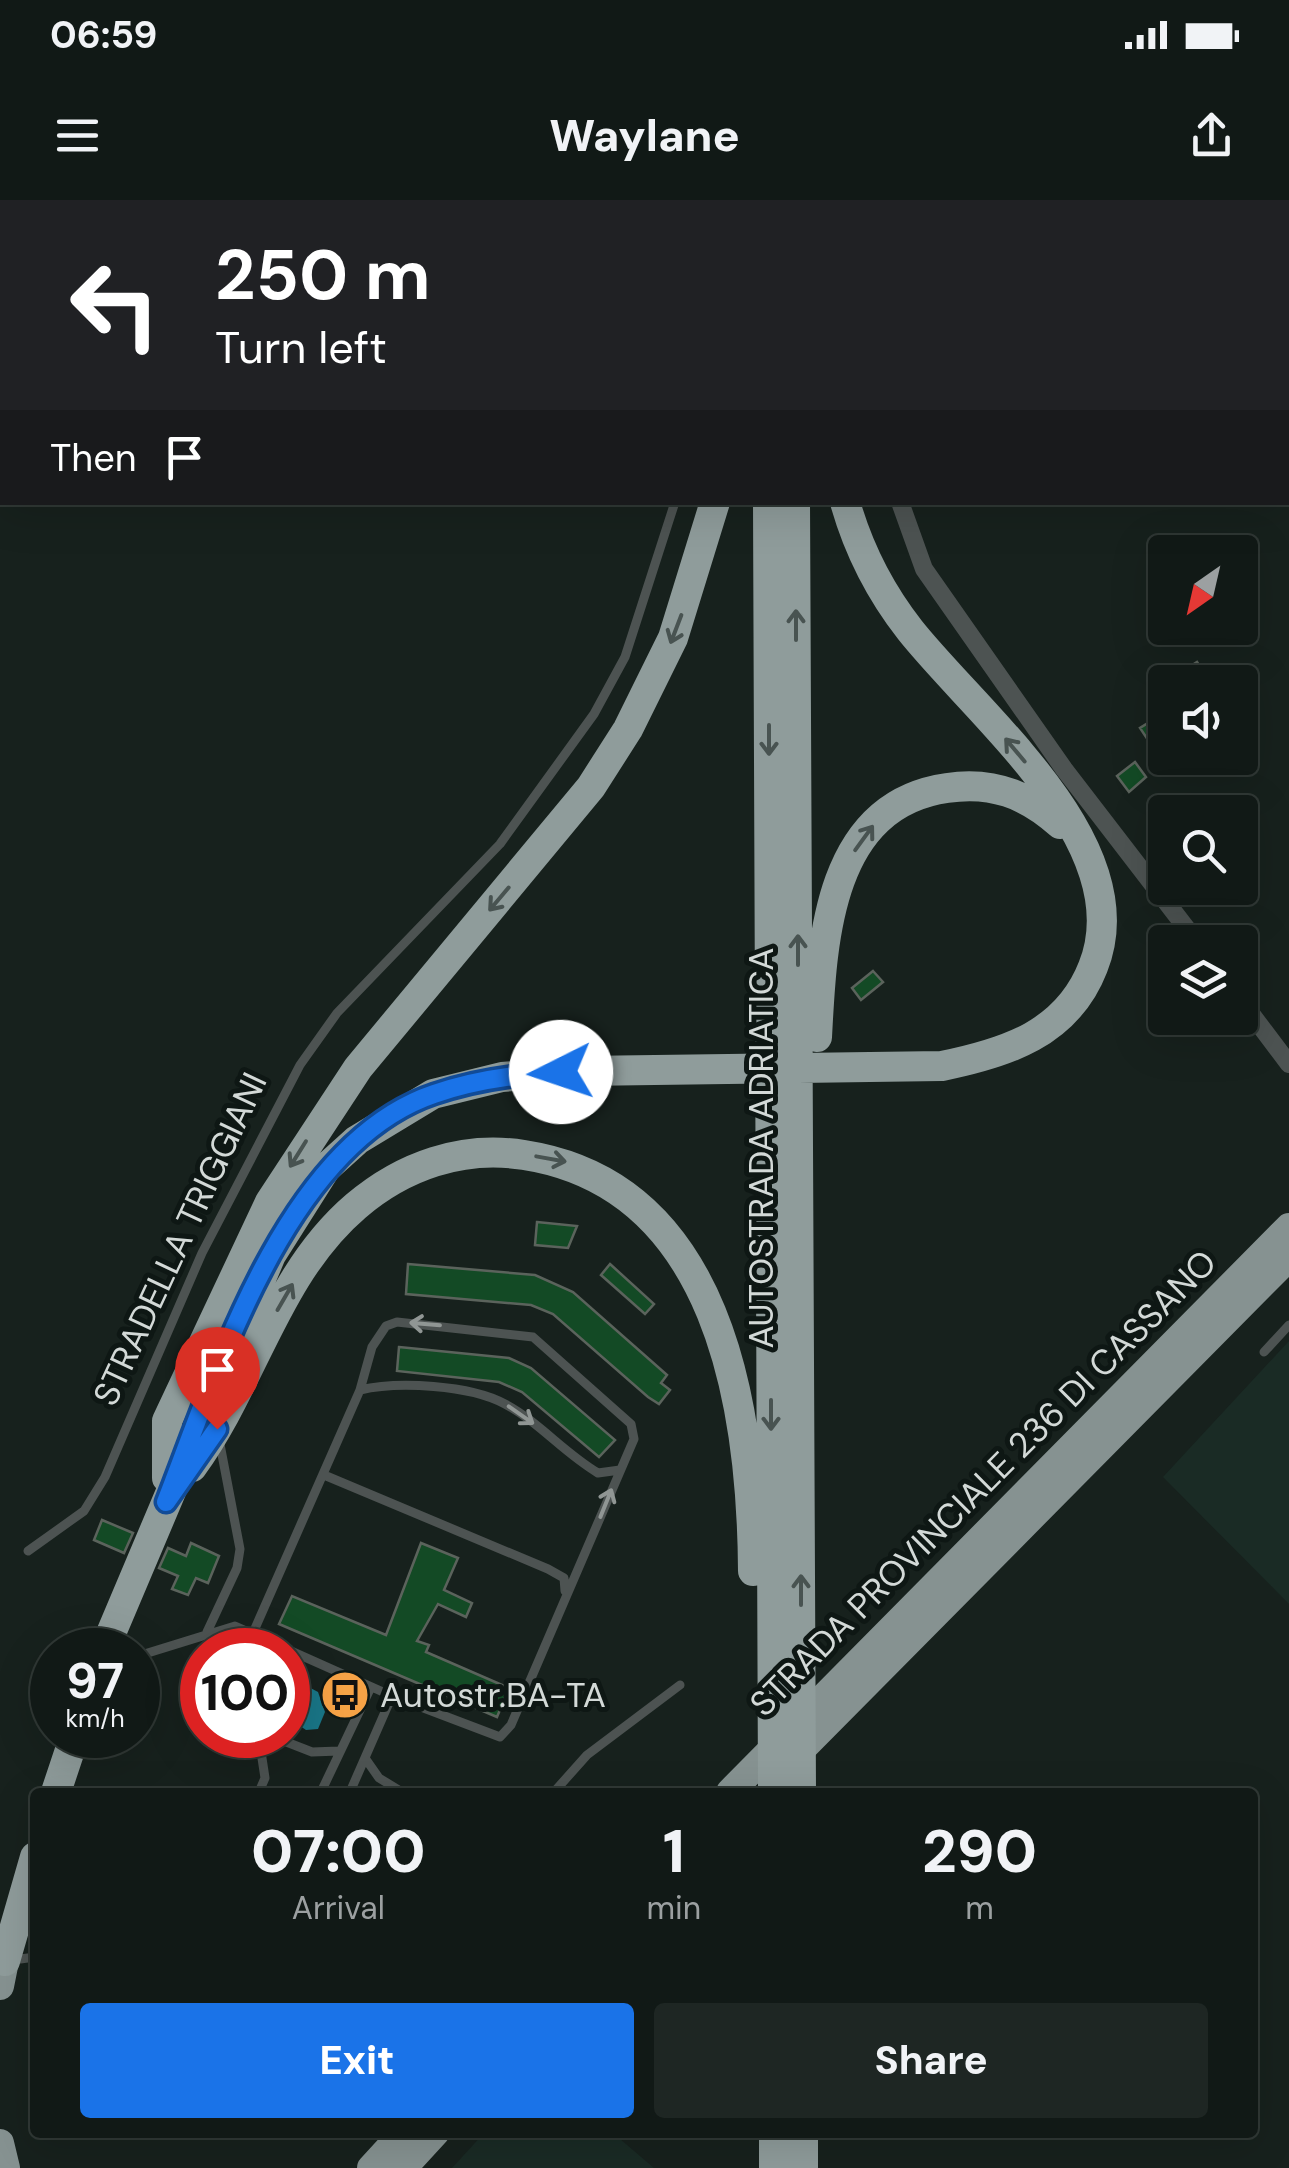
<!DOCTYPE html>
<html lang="en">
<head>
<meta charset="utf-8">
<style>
  body { margin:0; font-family:"DM Sans",sans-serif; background:#1e2623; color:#f1f3f6; height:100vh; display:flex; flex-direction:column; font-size:38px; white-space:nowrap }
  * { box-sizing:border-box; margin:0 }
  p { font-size:32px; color:#9ca0a1 }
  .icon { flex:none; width:55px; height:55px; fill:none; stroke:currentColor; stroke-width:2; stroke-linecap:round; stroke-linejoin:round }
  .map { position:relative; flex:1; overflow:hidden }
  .side { position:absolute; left:30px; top:1588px; width:1228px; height:350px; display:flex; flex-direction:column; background:#111916; border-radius:10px; box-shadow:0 10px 40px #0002,0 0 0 2px #303835 }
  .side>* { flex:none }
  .guide { position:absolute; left:0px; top:0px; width:1290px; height:305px; box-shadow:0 10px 40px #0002,0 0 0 2px #303835; background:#202124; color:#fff; overflow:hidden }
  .needle { width:65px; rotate:214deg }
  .buttons { position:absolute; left:1148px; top:335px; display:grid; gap:20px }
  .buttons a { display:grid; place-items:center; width:110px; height:110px; border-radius:10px; background:#111916; box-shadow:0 10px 40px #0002,0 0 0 2px #303835; font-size:50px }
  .speed { position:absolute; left:30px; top:1428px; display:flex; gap:20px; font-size:50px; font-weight:700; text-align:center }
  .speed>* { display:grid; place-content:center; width:130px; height:130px; border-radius:50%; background:#111916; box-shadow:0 10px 40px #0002,0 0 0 2px #303835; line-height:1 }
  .speed small { font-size:25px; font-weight:400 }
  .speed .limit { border:15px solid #d22; background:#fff; color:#111 }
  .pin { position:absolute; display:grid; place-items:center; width:85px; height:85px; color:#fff; margin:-102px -42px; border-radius:50% 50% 50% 0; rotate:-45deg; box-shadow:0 0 10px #0007 }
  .pin .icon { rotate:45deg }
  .me { position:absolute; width:110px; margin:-55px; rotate:266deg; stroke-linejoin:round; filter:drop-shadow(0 0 8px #0008) }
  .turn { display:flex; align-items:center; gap:35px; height:210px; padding:0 50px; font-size:45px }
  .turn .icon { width:130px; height:130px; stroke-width:2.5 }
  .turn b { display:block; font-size:70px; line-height:85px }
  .then { display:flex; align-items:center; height:95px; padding:0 50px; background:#0003; gap:20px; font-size:38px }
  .eta { display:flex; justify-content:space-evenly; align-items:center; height:170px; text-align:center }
  .eta b { font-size:60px; font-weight:800; line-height:70px }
  .action { display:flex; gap:20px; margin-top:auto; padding:20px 50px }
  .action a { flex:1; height:115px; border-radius:10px; background:#1a73e8; color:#fff; font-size:40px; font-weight:800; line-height:115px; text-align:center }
  .action a+a { background:#1e2623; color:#f1f3f6 }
  .status { display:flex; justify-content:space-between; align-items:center; height:70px; padding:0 50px; background:#111916; direction:ltr }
  .status svg { height:28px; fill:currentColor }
  header { display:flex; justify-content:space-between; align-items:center; height:130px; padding:0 50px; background:#111916; font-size:45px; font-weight:800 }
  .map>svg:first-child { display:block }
  .built { fill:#1a2b25 }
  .water { fill:#197687 }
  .building { fill:#134a25; stroke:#5b635c; stroke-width:2.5 }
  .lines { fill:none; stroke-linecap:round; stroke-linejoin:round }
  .service { stroke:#4d5352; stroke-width:9 }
  .minor { stroke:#4d5352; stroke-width:18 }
  .trunk { stroke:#869291; stroke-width:28 }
  .motorway { stroke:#8f9c9b; stroke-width:30 }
  .oneway { stroke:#485351 }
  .oneway2 { stroke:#909694 }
  .route-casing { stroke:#114b97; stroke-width:25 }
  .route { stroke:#1a73e8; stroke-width:18 }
  .labels { text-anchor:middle; stroke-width:10; stroke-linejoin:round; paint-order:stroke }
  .street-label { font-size:35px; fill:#d3d9d7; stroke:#0e1714 }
  .poi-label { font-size:35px; fill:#d3d9d7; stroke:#0e1714; text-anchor:start }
</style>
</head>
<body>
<div class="status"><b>06:59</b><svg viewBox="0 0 49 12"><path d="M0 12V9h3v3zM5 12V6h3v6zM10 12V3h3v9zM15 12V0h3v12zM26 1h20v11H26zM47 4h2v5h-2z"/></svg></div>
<header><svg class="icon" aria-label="menu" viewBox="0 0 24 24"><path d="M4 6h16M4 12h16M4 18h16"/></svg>Waylane<svg class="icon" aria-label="share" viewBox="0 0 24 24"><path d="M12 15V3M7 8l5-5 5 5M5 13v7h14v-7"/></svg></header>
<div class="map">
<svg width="1289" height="1968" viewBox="0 0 1289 1968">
  <rect width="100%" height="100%" fill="#17211d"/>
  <path class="built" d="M1289,1141v263l-126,-127z
    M485,1932l128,1 41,35h-202z"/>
  <path class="water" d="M288,1476l30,16 7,20 -7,17 -12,1 -16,-11z"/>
  <path class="building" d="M1197,462l13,20h-45v64l-9,6 -16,-24 24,-15 -14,-21z
    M1135,562l11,15 -17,15 -12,-16z
    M873,771l10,11 -22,18 -9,-12z
    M537,1022l40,4 -9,22 -33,-3z
    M408,1064l127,11 38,17 94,83 -6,8 9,7 -11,14 -11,-7 -95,-83 -22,-9 -125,-11z
    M610,1064l44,40 -9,10 -44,-39z
    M399,1147l110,11 22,10 84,72 -16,17 -77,-65 -23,-10 -102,-11z
    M102,1320l31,13 -9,20 -30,-13z
    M191,1343l28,13 -11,27 -12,-5 -8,17 -16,-6 6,-13 -19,-8 9,-20 18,8z
    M421,1343l37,15 -14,32 28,13 -6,14 -28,-13 -21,37 12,4 -3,7 83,36 -12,29 -218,-93 13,-28 94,39z"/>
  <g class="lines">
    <path class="service" d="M1264,1152l25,-27
      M360,1190c38,-9 110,-5 145,14 34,18 59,49 93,69l22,-3
      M324,1275l224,94 16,9 1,13
      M28,1351l56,-40 21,-34 97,-224 98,-188 37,-52 163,-169 94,-130 31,-57 50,-155
      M207,1432l30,-64 3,-19 -21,-110
      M138,1456l97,-30 157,70 108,41 11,-12 123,-286 -3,-15 -98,-87 -136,-15 -11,4 -14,21 -12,43 -107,243
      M365,1558l14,20 23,14
      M259,1592l6,-14 -5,-33 11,-9 41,16 27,-1
      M321,1592l50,-105
      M350,1592l42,-96
      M554,1592l33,-37 93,-70
      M13,1760l22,-3"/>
    <path class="minor" d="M900,302l24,67 140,200 133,173
      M1240,799l49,65"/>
    <path class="trunk" d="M792,1559l497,-502
      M730,1592l559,-565
      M0,1786l5,-25
      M0,1943l6,25
      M371,1968l33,-36
      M403,1968l33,-36"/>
    <path class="motorway" d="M813,0l1,2
      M747,2v-2
      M768,302l5,1290
      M795,302l6,1290
      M817,837c5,-95 10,-232 130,-249 44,-7 80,6 113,36
      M192,1267c61,-83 83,-192 164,-261 47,-40 106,-61 168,-51 195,30 228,251 229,416
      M167,1278v-57l103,-219 88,-134 233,-281 37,-58 45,-91 42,-136
      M104,1450l167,-395 55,-87 31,-28 76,-46 69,-17 80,-6 360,-5c64,-13 125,-32 151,-99 49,-122 -115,-251 -183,-337 -29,-37 -52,-82 -65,-128
      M56,1592l19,-57
      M5,1761l30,-104
      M774,1932v36
      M803,1932v36"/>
  </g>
  <defs><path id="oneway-shaft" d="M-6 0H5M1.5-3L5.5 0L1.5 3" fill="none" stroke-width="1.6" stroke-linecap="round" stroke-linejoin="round" transform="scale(2.5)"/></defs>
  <g class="oneway">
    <use href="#oneway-shaft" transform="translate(796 425) rotate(-90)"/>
    <use href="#oneway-shaft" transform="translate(676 429) rotate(111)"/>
    <use href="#oneway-shaft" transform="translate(769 540) rotate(90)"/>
    <use href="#oneway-shaft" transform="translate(1015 550) rotate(-130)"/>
    <use href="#oneway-shaft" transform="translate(864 638) rotate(-54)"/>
    <use href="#oneway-shaft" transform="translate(499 699) rotate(130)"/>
    <use href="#oneway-shaft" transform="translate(798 750) rotate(-90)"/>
    <use href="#oneway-shaft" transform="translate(298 954) rotate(122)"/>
    <use href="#oneway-shaft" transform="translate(551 959) rotate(10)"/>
    <use href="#oneway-shaft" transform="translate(285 1097) rotate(-60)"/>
    <use href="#oneway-shaft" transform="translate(771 1215) rotate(90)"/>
    <use href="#oneway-shaft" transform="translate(801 1390) rotate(-90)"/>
  </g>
  <g class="oneway2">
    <use href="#oneway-shaft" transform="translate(425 1124) rotate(-175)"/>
    <use href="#oneway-shaft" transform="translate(521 1215) rotate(35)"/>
    <use href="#oneway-shaft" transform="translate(606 1303) rotate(-68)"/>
  </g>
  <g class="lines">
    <g class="route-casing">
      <path id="route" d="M217,1229l-51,73c52,-133 120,-358 268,-408 40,-14 85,-20 127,-22"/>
    </g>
    <use href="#route" class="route"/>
  </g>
  <defs>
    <g id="bus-disc" transform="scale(2.5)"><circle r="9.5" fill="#f6a246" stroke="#0e1714"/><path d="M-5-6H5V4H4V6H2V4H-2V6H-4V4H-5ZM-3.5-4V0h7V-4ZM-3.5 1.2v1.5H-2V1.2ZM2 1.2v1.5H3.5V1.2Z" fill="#111"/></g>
  </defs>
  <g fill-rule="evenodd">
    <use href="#bus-disc" x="345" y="1495"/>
  </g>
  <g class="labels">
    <g class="street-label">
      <text transform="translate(761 948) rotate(-90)" y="12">AUTOSTRADA ADRIATICA</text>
      <text transform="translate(180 1039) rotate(-65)" y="12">STRADELLA TRIGGIANI</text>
      <text transform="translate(983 1283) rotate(-45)" y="12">STRADA PROVINCIALE 236 DI CASSANO</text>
    </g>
    <g class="poi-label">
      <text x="380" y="1507">Autostr.BA-TA</text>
    </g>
  </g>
</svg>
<div class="buttons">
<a><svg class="needle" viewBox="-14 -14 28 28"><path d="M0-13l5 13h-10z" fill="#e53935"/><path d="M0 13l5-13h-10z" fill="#9ca0a1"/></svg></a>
<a><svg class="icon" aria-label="sound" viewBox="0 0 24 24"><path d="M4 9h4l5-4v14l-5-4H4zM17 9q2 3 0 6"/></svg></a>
<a><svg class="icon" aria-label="search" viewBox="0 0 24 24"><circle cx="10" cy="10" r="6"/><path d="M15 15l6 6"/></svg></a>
<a><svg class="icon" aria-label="layers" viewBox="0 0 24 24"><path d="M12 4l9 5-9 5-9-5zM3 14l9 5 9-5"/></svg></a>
</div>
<div class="speed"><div>97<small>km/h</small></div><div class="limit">100</div></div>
<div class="pin" style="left:217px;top:1229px;background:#d93025"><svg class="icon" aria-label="arrive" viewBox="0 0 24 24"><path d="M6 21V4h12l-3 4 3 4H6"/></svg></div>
<svg class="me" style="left:561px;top:872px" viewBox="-20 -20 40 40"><circle r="19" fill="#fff"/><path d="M0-13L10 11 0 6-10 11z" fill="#1a73e8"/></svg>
<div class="guide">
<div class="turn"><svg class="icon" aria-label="left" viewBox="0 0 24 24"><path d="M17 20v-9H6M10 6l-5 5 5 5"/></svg><div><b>250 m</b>Turn left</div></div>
<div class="then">Then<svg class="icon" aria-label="arrive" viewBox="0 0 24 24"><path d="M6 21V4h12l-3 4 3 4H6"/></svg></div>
</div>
<section class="side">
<div class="eta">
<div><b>07:00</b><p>Arrival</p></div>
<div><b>1</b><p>min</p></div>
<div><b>290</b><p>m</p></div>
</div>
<div class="action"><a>Exit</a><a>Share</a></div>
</section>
</div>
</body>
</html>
